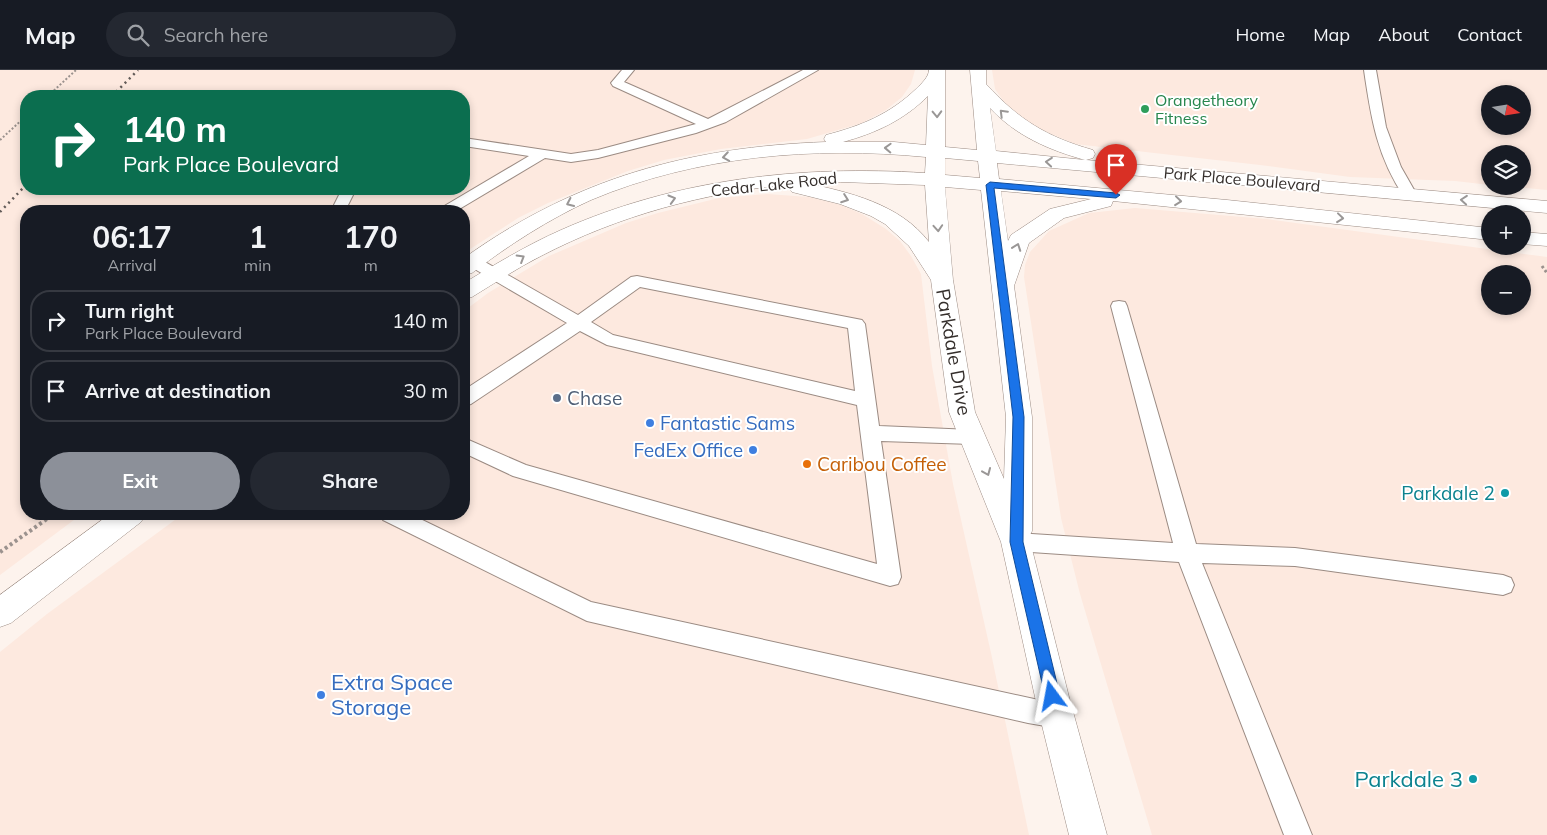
<!DOCTYPE html>
<html lang="en">
<head>
<meta charset="utf-8">
<style>
  body { margin:0; font-family:Mulish,sans-serif; background:#242831; color:#f1f3f6; height:100vh; display:flex; flex-direction:column; font-size:19px; white-space:nowrap }
  * { box-sizing:border-box; margin:0 }
  p { font-size:16px; color:#9ea1a6 }
  .icon { flex:none; width:28px; height:28px; fill:none; stroke:currentColor; stroke-width:2; stroke-linecap:round; stroke-linejoin:round }
  .map { position:relative; flex:1; overflow:hidden }
  .sheet { position:absolute; left:20px; top:135px; width:450px; height:315px; display:flex; flex-direction:column; background:#171b24; border-radius:20px; box-shadow:0 2px 8px #0003 }
  .sheet>* { flex:none }
  .banner { position:absolute; left:20px; top:20px; width:450px; height:105px; border-radius:20px; box-shadow:0 2px 8px #0003; background:#0b6e4f; color:#fff; overflow:hidden }
  .needle { width:32px; rotate:102deg }
  .tools { position:absolute; left:1481px; top:15px; display:grid; gap:10px }
  .tools a { display:grid; place-items:center; width:50px; height:50px; border-radius:50%; background:#171b24; box-shadow:0 2px 8px #0003; font-size:25px }
  .pin { position:absolute; display:grid; place-items:center; width:42px; height:42px; color:#fff; margin:-51px -21px; border-radius:50% 50% 50% 0; rotate:-45deg; box-shadow:0 0 5px #0007 }
  .pin .icon { rotate:45deg }
  .me { position:absolute; width:55px; margin:-28px; rotate:347deg; stroke-linejoin:round; filter:drop-shadow(0 0 4px #0008) }
  .turn { display:flex; align-items:center; gap:18px; height:105px; padding:0 20px; font-size:22px }
  .turn .icon { width:65px; height:65px; stroke-width:2.5 }
  .turn b { display:block; font-size:35px; line-height:42px }
  .eta { display:flex; justify-content:space-evenly; align-items:center; height:85px; text-align:center }
  .eta b { font-size:30px; font-weight:700; line-height:35px }
  .cta { display:flex; gap:10px; margin-top:auto; padding:10px 20px }
  .cta a { flex:1; height:58px; border-radius:30px; background:#8c9099; color:#fff; font-size:20px; font-weight:700; line-height:58px; text-align:center }
  .cta a+a { background:#242831; color:#f1f3f6 }
  ul { padding:0; list-style:none }
  li { display:flex; align-items:center; gap:15px; height:62px; margin:0 10px 8px; padding:0 10px; border:2px solid #363941; border-radius:20px }
  li div { flex:1 }
  li b { display:block; font-size:19px }
  li em { font-style:normal }
  header { display:flex; align-items:center; gap:30px; box-sizing:border-box; height:70px; padding:0 25px; background:#171b24; border-bottom:1px solid #363941 }
  header strong { font-size:24px }
  nav { display:flex; gap:28px; margin-inline-start:auto; font-size:18px }
  .search { width:350px; height:45px; background:#242831; display:flex; align-items:center; gap:12px; box-sizing:border-box; padding:0 18px; border-radius:28px; color:#9ea1a6; font-size:19px }
  .map>svg:first-child { display:block }
  .built { fill:#fde9df; fill-rule:evenodd }
  .lines { fill:none; stroke-linecap:round; stroke-linejoin:round }
  .lane-casing { stroke:#9b8b83; stroke-width:2 }
  .secondary-casing { stroke:#9b8b83; stroke-width:1 }
  .path-far2 { stroke:#9b928e; stroke-width:2; stroke-dasharray:2 2; stroke-linecap:butt }
  .path-far1 { stroke:#9b928e; stroke-width:3; stroke-dasharray:2.5 2.5; stroke-linecap:butt }
  .path { stroke:#9b928e; stroke-width:4; stroke-dasharray:3 3; stroke-linecap:butt }
  .lane { fill:#fff; fill-rule:evenodd }
  .secondary { fill:#fff; fill-rule:evenodd }
  .rail { stroke:#625b58; stroke-width:2.5; stroke-dasharray:2 4; stroke-linecap:butt }
  .oneway { stroke:#9a9796 }
  .route { fill:#1a73e8; stroke:#114b97 }
  .leisure-dot { fill:#2e9e5b; stroke:#fff; stroke-width:2 }
  .service-dot { fill:#5c6f8a; stroke:#fff; stroke-width:2 }
  .shop-dot { fill:#3f7fe0; stroke:#fff; stroke-width:2 }
  .food-dot { fill:#e8710a; stroke:#fff; stroke-width:2 }
  .culture-dot { fill:#0f9aa8; stroke:#fff; stroke-width:2 }
  .labels { text-anchor:middle; stroke-width:4; stroke-linejoin:round; paint-order:stroke }
  .far-leisure-label { font-size:16px; fill:#27864d; stroke:#fff; text-anchor:start }
  .far-street-label { font-size:16px; fill:#352f2c; stroke:#fff }
  .street-label { font-size:19px; fill:#352f2c; stroke:#fff }
  .service-label { font-size:19px; fill:#4e5e75; stroke:#fff; text-anchor:start }
  .shop-label { font-size:19px; fill:#366cbe; stroke:#fff; text-anchor:start }
  .food-label { font-size:19px; fill:#c56008; stroke:#fff; text-anchor:start }
  .culture-label { font-size:19px; fill:#0d838f; stroke:#fff; text-anchor:end }
  .near-shop-label { font-size:22px; fill:#366cbe; stroke:#fff; text-anchor:start }
  .near-culture-label { font-size:22px; fill:#0d838f; stroke:#fff; text-anchor:end }
</style>
</head>
<body>
<header>
<strong>Map</strong>
<div class="search"><svg class="icon" aria-label="search" viewBox="0 0 24 24"><circle cx="10" cy="10" r="6"/><path d="M15 15l6 6"/></svg>Search here</div>
<nav><a>Home</a><a>Map</a><a>About</a><a>Contact</a></nav>
</header>
<div class="map">
<svg width="1547" height="765" viewBox="0 0 1547 765">
  <rect width="100%" height="100%" fill="#fdf3ed"/>
  <path class="built" d="M0,0h915l-4,14 -9,13 -16,13 -24,13 -55,16 -86,10 -57,11 -36,11 -80,32 -30,15 -54,35v-42h-438v303h56l-82,61zM26,26h438v93h-438z
    M992,0h555v120l-40,-4h15v-32h-32v31l-35,-4 -105,-4 -90,-12 -185,-21 -42,-18 -26,-20 -12,-17zM1490,24h32v32h-32z
    M767,124l42,3 32,8 21,9 24,15 14,12 11,15 10,18 11,92 21,118 38,169 38,182h-1029v-183l47,-38 136,-100h281v-203l24,-18 61,-37 77,-33 32,-10 61,-15z
    M1135,138l132,11 280,38v578h-395l-72,-241 -19,-76 -37,-241 1,-12 5,-13 19,-21 40,-18zM1490,204h32v32h-32z"/>
  <g class="lines">
    <g class="lane-casing">
      <path id="lane" d="M622,0h12l-10,12 84,37 95,-49h15l-92,52 -30,11 -98,25 -27,4 -26,-4 -89,53h-17l2,-3 88,-52 -65,-10v-8l107,16 27,-4 98,-26 -83,-38 -2,-3z
        M1364,0h12l10,57 15,40 16,28 -2,3h-10c-28,-41 -34,-80 -41,-128z
        M342,119h14l-11,22h-14z
        M472,186l6,2 100,57 53,-38 6,-1 225,44 3,4 14,102 93,4 7,2 3,5 -3,5 -7,2 -91,-3 20,136 -3,7 -8,2 -377,-110 -49,-23v-15l62,27 351,99 -20,-159 -250,-60 -27,-14 -109,73 -7,2v-16l103,-67 -101,-59 -2,-3 2,-3zM640,217l208,41 7,63 -242,-56 -22,-13z
        M1119,231l6,1 2,4 69,238 99,4 208,27 8,3 3,7 -3,7 -8,3 -208,-29 -93,-3 110,272h-28l-105,-273 -163,-11 -8,-3 -3,-6 3,-6 8,-3 157,10 -62,-237 2,-4z
        M380,444h30l181,88 466,102 9,3 4,9 -4,9 -9,3 -29,-5 -441,-102 -204,-101z"/>
    </g>
    <g class="secondary-casing">
      <path id="secondary" d="M929,0h16v77l32,3 -7,-80h16v14c33,36 61,53 107,66l2,4 -2,4 -7,2 461,41v12l-550,-50 2,16 228,21 263,28v12l-377,-39 -2,5 -47,12 -35,25 -15,43 18,131v114l-3,6 40,160 38,138h-38l-34,-138 -34,-155 -52,-130 -18,-132 -22,-34 -24,-22 -14,-8 -31,-12 -48,-12 -3,-4 3,-4c-89,9 -172,31 -251,72 -24,12 -46,27 -69,41l-8,2v-16c32,-19 63,-38 97,-53 115,-51 240,-65 364,-57l1,-16c-112,-11 -231,-1 -335,43 -42,19 -82,45 -119,73l-8,2v-17c112,-80 225,-111 362,-116l-2,-3 2,-4c35,-9 64,-21 90,-46 5,-5 13,-12 13,-19zM928,26l-2,49 -32,-3h-51c33,-9 61,-22 85,-46zM990,38c26,28 59,42 95,52l-89,-9zM945,88l33,3 2,17 -35,-3zM841,112l84,3 4,57c-29,-38 -80,-50 -124,-59zM945,117l36,3 25,227 -2,62 -29,-67 -22,-132zM1001,121l90,8 -41,10 -39,26 -3,6z
        M1522,162l25,2v12l-25,-2z
        M110,444h36l-5,8 -130,101 -11,4v-32z"/>
    </g>
    <path class="path-far2" d="M48,26l28,-26
      M0,70l26,-24"/>
    <path class="path-far1" d="M1542,196l5,7"/>
    <path class="path" d="M0,482l54,-38"/>
    <use href="#lane" class="lane"/>
    <use href="#secondary" class="secondary"/>
    <path class="rail" d="M112,26l26,-26
      M0,142l26,-27"/>
  </g>
  <defs><path id="oneway-chevron" d="M-2-3.5L2.5 0L-2 3.5" fill="none" stroke-width="1.6" stroke-linecap="round" stroke-linejoin="round" transform="scale(1.25)"/></defs>
  <g class="oneway">
    <use href="#oneway-chevron" transform="translate(1003 43) rotate(-135)"/>
    <use href="#oneway-chevron" transform="translate(937 44) rotate(88)"/>
    <use href="#oneway-chevron" transform="translate(888 78) rotate(-178)"/>
    <use href="#oneway-chevron" transform="translate(726 87) rotate(171)"/>
    <use href="#oneway-chevron" transform="translate(1049 92) rotate(-175)"/>
    <use href="#oneway-chevron" transform="translate(672 129) rotate(-16)"/>
    <use href="#oneway-chevron" transform="translate(845 129) rotate(20)"/>
    <use href="#oneway-chevron" transform="translate(1464 130) rotate(-175)"/>
    <use href="#oneway-chevron" transform="translate(1178 131) rotate(6)"/>
    <use href="#oneway-chevron" transform="translate(570 133) rotate(155)"/>
    <use href="#oneway-chevron" transform="translate(1340 148) rotate(6)"/>
    <use href="#oneway-chevron" transform="translate(938 158) rotate(86)"/>
    <use href="#oneway-chevron" transform="translate(1017 177) rotate(-70)"/>
    <use href="#oneway-chevron" transform="translate(521 188) rotate(-31)"/>
    <use href="#oneway-chevron" transform="translate(987 402) rotate(67)"/>
  </g>
  <path class="route" d="M990,112l126,11 4,2 -4,3 -122,-10 30,229 -1,125 37,154 -3,5 -5,2 -5,-2 -2,-5 -35,-154 3,-125 -27,-232z"/>
  <circle class="leisure-dot" cx="1145" cy="39" r="5"/>
  <circle class="service-dot" cx="557" cy="328" r="5"/>
  <g class="shop-dot">
    <circle cx="650" cy="353" r="5"/>
    <circle cx="753" cy="380" r="5"/>
    <circle cx="321" cy="625" r="5"/>
  </g>
  <circle class="food-dot" cx="807" cy="394" r="5"/>
  <g class="culture-dot">
    <circle cx="1505" cy="423" r="5"/>
    <circle cx="1473" cy="709" r="5"/>
  </g>
  <g class="labels">
    <g class="far-leisure-label">
      <text x="1155" y="36">Orangetheory<tspan x="1155" dy="18">Fitness</tspan></text>
    </g>
    <g class="far-street-label">
      <text transform="translate(1242 109) rotate(5)" y="6">Park Place Boulevard</text>
      <text transform="translate(774 114) rotate(-6)" y="6">Cedar Lake Road</text>
    </g>
    <g class="street-label">
      <text transform="translate(954 282) rotate(80)" y="7">Parkdale Drive</text>
    </g>
    <g class="service-label">
      <text x="567" y="335">Chase</text>
    </g>
    <g class="shop-label">
      <text x="660" y="360">Fantastic Sams</text>
      <text x="743" y="387" text-anchor="end">FedEx Office</text>
    </g>
    <g class="food-label">
      <text x="817" y="401">Caribou Coffee</text>
    </g>
    <g class="culture-label">
      <text x="1495" y="430">Parkdale 2</text>
    </g>
    <g class="near-shop-label">
      <text x="331" y="620">Extra Space<tspan x="331" dy="25">Storage</tspan></text>
    </g>
    <g class="near-culture-label">
      <text x="1463" y="717">Parkdale 3</text>
    </g>
  </g>
</svg>
<div class="tools">
<a><svg class="needle" viewBox="-14 -14 28 28"><path d="M0-13l5 13h-10z" fill="#e53935"/><path d="M0 13l5-13h-10z" fill="#9ea1a6"/></svg></a>
<a><svg class="icon" aria-label="layers" viewBox="0 0 24 24"><path d="M12 4l9 5-9 5-9-5zM3 14l9 5 9-5"/></svg></a>
<a>+</a>
<a>−</a>
</div>
<div class="pin" style="left:1116px;top:125px;background:#d93025"><svg class="icon" aria-label="arrive" viewBox="0 0 24 24"><path d="M6 21V4h12l-3 4 3 4H6"/></svg></div>
<svg class="me" style="left:1052px;top:626px" viewBox="-20 -20 40 40"><path d="M0-17L14 15 0 8-14 15z" fill="#1a73e8" stroke="#fff" stroke-width="4"/></svg>
<div class="banner">
<div class="turn"><svg class="icon" aria-label="right" viewBox="0 0 24 24"><path d="M7 20v-9h11M14 6l5 5-5 5"/></svg><div><b>140 m</b>Park Place Boulevard</div></div>
</div>
<section class="sheet">
<div class="eta">
<div><b>06:17</b><p>Arrival</p></div>
<div><b>1</b><p>min</p></div>
<div><b>170</b><p>m</p></div>
</div>
<ul>
<li><svg class="icon" aria-label="right" viewBox="0 0 24 24"><path d="M7 20v-9h11M14 6l5 5-5 5"/></svg><div><b>Turn right</b><p>Park Place Boulevard</p></div><em>140 m</em></li>
<li><svg class="icon" aria-label="arrive" viewBox="0 0 24 24"><path d="M6 21V4h12l-3 4 3 4H6"/></svg><div><b>Arrive at destination</b></div><em>30 m</em></li>
</ul>
<div class="cta"><a>Exit</a><a>Share</a></div>
</section>
</div>
</body>
</html>
